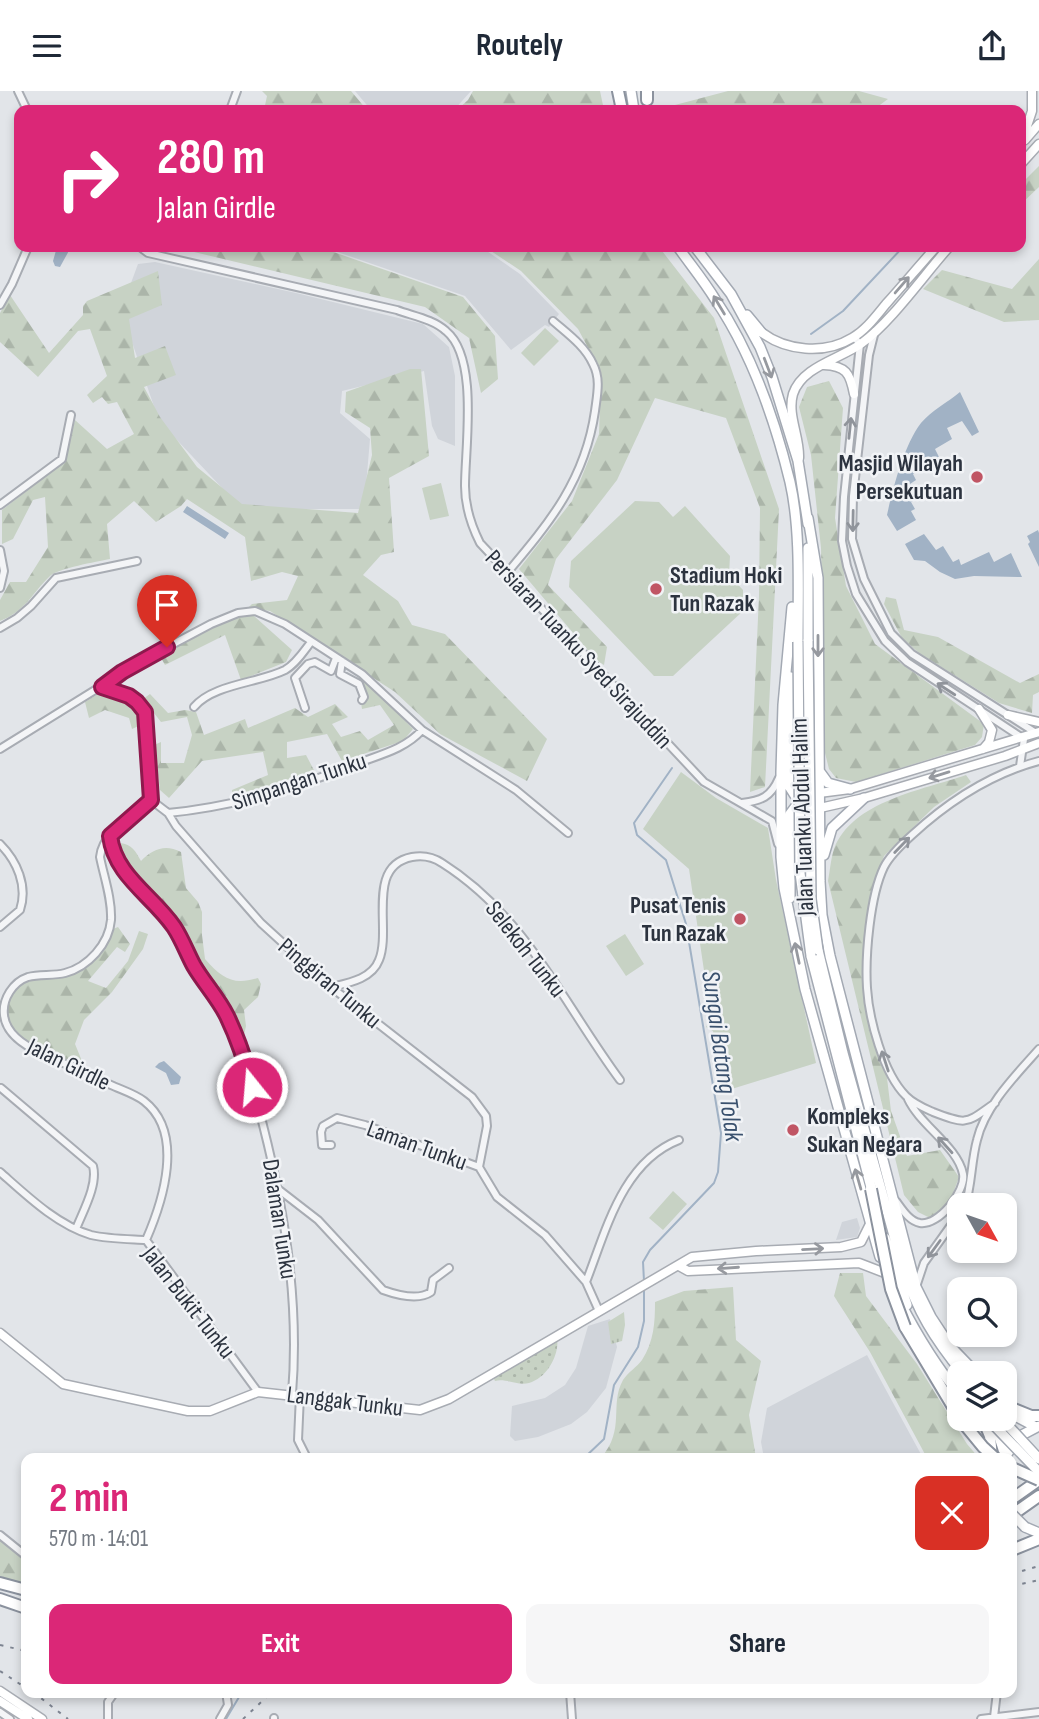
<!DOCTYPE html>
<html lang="en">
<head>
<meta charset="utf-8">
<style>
  body { margin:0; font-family:"Sofia Sans Condensed",sans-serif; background:#f6f6f7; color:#1f2937; height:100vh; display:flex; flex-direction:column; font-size:26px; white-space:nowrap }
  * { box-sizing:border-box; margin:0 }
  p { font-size:23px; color:#747a83 }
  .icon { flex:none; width:38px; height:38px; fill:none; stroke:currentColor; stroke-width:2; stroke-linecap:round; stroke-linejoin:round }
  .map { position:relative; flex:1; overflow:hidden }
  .panel { position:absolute; left:21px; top:1362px; width:996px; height:245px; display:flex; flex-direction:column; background:#fff; border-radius:14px; box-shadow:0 4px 10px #0003 }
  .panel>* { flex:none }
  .banner { position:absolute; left:14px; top:14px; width:1012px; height:147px; border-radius:14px; box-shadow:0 4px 10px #0003; background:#db2777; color:#fff; overflow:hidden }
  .needle { width:46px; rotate:130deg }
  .tools { position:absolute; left:947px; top:1102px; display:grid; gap:14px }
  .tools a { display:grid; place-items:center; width:70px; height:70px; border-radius:14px; background:#fff; box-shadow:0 4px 10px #0003; font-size:35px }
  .pin { position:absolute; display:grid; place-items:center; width:60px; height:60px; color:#fff; margin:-72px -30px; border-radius:50% 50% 50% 0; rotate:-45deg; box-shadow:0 0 7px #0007 }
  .pin .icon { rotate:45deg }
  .me { position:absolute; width:77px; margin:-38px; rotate:343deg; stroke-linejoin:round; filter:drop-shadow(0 0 5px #0008) }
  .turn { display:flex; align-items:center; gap:24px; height:147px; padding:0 28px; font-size:32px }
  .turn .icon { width:91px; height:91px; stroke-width:2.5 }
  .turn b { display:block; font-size:49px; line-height:60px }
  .round { display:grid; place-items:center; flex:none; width:74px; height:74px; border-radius:14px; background:#f6f6f7 }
  .headline { display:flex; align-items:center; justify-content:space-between; height:119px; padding:0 28px }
  h1 { font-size:42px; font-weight:700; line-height:52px; color:#db2777 }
  .cta { display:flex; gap:14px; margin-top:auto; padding:14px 28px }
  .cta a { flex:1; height:80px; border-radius:14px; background:#db2777; color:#fff; font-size:28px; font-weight:700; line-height:80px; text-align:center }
  .cta a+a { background:#f6f6f7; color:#1f2937 }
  header { display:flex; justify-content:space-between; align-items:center; height:91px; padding:0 28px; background:#fff; font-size:32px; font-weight:700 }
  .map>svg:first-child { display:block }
  .built { fill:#d0d4da }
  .grass { fill:url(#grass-tufts) }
  .forest { fill:url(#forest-firs) }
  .park { fill:url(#park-dots) }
  .pitch { fill:#c7d2c4 }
  .water { fill:#a1b2c5 }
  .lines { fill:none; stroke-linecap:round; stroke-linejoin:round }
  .stream { stroke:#a1b2c5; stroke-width:2 }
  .street-casing { stroke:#a8acb3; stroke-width:10 }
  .secondary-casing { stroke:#a8acb3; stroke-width:11 }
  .primary-casing { stroke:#a3a9b3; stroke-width:12 }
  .highway-casing { stroke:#8b929e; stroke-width:14 }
  .street { stroke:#f4f5f7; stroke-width:6 }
  .secondary { stroke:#fff; stroke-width:8 }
  .primary { stroke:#fff; stroke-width:9 }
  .highway { stroke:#fff; stroke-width:10 }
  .rail { stroke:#7d8491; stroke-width:2; stroke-dasharray:3.5 7; stroke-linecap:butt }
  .primary-bridge-casing { stroke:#a3a9b3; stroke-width:12; stroke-linecap:butt }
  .highway-bridge-casing { stroke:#8b929e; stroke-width:14; stroke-linecap:butt }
  .primary-bridge { stroke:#fff; stroke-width:9 }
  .highway-bridge { stroke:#fff; stroke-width:10 }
  .oneway { stroke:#96999f }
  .oneway2 { stroke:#90949b }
  .route-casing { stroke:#8e194d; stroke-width:18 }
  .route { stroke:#db2777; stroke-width:12 }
  .poi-dot { fill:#c05564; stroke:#f1f3f6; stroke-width:2.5 }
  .labels { text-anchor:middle; stroke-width:5; stroke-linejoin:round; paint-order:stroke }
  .poi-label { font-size:24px; font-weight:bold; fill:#2c333f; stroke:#f1f3f6; text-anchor:end }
  .street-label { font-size:24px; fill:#2c333f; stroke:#f1f3f6 }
  .water-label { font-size:26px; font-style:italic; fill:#3a516e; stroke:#f1f3f6 }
</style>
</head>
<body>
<header><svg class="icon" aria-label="menu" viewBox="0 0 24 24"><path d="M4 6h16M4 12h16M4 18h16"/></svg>Routely<svg class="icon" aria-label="share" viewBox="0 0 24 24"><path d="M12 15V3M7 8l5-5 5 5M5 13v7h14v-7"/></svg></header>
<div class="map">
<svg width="1039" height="1628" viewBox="0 0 1039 1628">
  <defs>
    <pattern id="grass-tufts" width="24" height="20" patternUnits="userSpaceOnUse" patternTransform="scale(1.75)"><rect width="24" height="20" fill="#c7d2c4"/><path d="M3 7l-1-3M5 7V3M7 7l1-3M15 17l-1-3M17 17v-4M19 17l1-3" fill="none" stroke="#abb5a9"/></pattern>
    <pattern id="forest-firs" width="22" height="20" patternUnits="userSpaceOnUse" patternTransform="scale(1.75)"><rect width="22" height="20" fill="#c7d2c4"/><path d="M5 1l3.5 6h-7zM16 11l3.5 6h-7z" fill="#abb5a9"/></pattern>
    <pattern id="park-dots" width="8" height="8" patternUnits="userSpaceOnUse" patternTransform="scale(1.75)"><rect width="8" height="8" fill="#c7d2c4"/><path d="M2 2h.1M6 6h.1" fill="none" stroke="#abb5a9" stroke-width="1.8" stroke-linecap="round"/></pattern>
  </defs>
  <rect width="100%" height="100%" fill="#e2e5e9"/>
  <path class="built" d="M355,0h116l-17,19h-83z
    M323,156h158l39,27 39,40 -10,13 -4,-2 -34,25 -46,-54z
    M155,171l141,31 127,31 26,23 6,29v70l-17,-7 -6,-13 -8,-55 -82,20 -2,22 30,26 -6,70h-122l-83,-88 -38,-111 17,-46z
    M857,1127l3,10 -3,9 -21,3 6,-18z
    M610,1228l7,28 -11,41 -19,24 -16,12 -33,13 -23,4 -5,-5 2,-30 33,-8 20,-13 11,-17 12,-42z
    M867,1264l56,103h-159l-3,-16 6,-34z"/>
  <path class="grass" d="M624,1221l1,13 -3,16 -11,3 -3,-22z"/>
  <path class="forest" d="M262,0h89l16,19h-103l3,-14z
    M473,0h127l4,19h-147l11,-10z
    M728,0h131l29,8 -15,11h-217z
    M1039,75v21l-19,18v-20z
    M173,156h146l144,50 32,39 3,43 -17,14 -12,-55 -44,-31z
    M485,156h174l55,71 65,191 -14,278 -15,5 9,-196 1,-88 -34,-90 -71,-20 -38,82 -61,79 -8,26 59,62 -3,18 -8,-5 -77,-91 53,-68 27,-67 2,-62 -23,-43 -57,-58z
    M1039,168v61l-35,2 -81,-33 19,-19 70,19z
    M158,180l4,34 -33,14 6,39 30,-12 11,29 -32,12 16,30 37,50 45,37 116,9 14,-58 -2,-27 -25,-16 1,-20 64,-23h11l8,87 -40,22 5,74 -13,3 -18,20 35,26 14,24 33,9 102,105 -20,42 -87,-47 -45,-42 -125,-81 -22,-3 4,-4 35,-4 11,-24 -16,-4 -31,9 -6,-44 -58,-38 -6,7 -25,16 -22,-21 -27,23 3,35c-14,3 -51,9 -60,17 -18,17 -24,35 -50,45v-21l10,-18h16l22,-35 -3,-50 -12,3 -20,39 -11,5v-34l62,-48 11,-42 32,29 27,-15 -17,-32 -9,2 -6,-7 -9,6 -6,-8 20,-19 -17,-47 -12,2 -40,46 -38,-35v-29l10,-18 39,58 34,-38v-9l4,-5z
    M829,290l14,27 -8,110 11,68 29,58 109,80 -2,13 -7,8 -119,37 -20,-4 -7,-9 -4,-16 -4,-205 -10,-93 -12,-48 8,-20z
    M886,506l10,2 8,31 34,7 82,46 19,-9v18l-6,3 -1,18 -33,-10 -80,-50 -17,-15 -18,-34z
    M253,524l39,35 -6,12 -45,18 -16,-45 -60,30 -5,-9 74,-39z
    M357,586l13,8 43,44 -10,12 -61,20 -15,-27 -40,8v16l19,-3 10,19 -83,25 -1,-9 36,-15 -5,-23 -61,9 -33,37 -9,-8 -6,-45 7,-3v21h23l8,-28 -5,-18 -26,5 -18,-23 7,-5 18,19 17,-3 11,2 8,23 41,-16 3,9 47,-20 13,9 27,-13 13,13 -16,7 9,13 19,-6 8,9 26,-15 -14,-20 -18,4z
    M103,600c20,7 36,10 38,34l-9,4 -3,-11 -24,-8 -16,8 -4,-16z
    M966,684l5,7 -37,25 -50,49 -13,39 -7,69 23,114 4,33 16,45 33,-6 19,27 -10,28 -17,14 -14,-7 -14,-17 -76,-314c2,-11 3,-23 6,-32 18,-48 89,-59 132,-74z
    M120,752c12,1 16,9 21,18 12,-12 24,-17 40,-9l5,36 12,14 4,10v23l3,24c17,19 28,27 53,19l3,6 -3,13 -14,13 2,16 -2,9 -7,1 -11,-29 -27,-39 -25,-46 -54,-60 -3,-15z
    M118,836l12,17 -5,8 -8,-5 -29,34 18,7 22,-27 11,-30 9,3 -5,15 -31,43 -28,28 -9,24 9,22c-26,-11 -80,-22 -76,-59 0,-7 7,-18 13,-22 8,-5 18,-6 27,-7 33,-5 52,-16 65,-49z
    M840,1182h23l3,23 51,68 50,80 12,14h-52l-57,-106 -36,-56z
    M733,1196l3,53 25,21 -12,54 7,43h-155c25,-29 8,-53 22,-78 5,-8 14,-13 19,-20 12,-19 13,-37 13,-58l29,-11z
    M0,1448l26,23v23l-26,-9z"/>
  <path class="park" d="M557,1246c3,18 -10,41 -28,46 -12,3 -23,-5 -34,-2l-2,-4z"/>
  <path class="pitch" d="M545,237l14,13 -25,25 -13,-13z
    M441,392l8,33 -19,4 -8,-32z
    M635,410l24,1 14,15 12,-11 45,50 -1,19 14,15v21l-70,65h-19l-85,-89 2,-26z
    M681,681l35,26 52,30 8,52 40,183 -94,29 -9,-61 -7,-4 5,-9 -22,-149 -46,-40z
    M625,843l19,30 -18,12 -20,-30z
    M673,1100l14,13 -24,26 -14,-12z"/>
  <path class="water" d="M57,156h14l-11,20 -5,-1 -2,-5z
    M960,301l19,40 -7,4 -10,-15 -15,7 5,11 -17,10 5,10 -27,15 3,6 -6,4 8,15 -7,3 4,7 -4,2 5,9 -19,11 -10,-16c6,-27 17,-70 34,-92 10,-12 27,-21 39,-31z
    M187,415l42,27 -4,6 -42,-27z
    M1038,439l1,3v34l-11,-23 2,-2 -3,-6z
    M924,443l12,16 7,-4 10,16 6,-3 2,6 28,-13 5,10 17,-9 11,24 -48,-1 -19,3 -15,-7 -15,-11 -11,-1 -9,-16z
    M164,970l17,16 -2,7 -8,1 -5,-12 -11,-6 4,-4z"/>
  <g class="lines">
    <path class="stream" d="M811,243l32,-23 60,-64
      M644,1190l-1,-19 7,-12 64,-67 4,-11 3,-39 -35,-209 -20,-64 -29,-25 -3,-12 38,-55
      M584,1367l20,-19 10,-54 24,-38 6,-26v-31
      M226,1628l16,-27"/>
    <g class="street-casing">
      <path id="street" d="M18,0l9,19
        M230,19l7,-19
        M140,156l8,6 249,57c16,6 36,9 49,21 33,27 19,116 19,155 0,21 6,39 15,57l224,239 68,39 6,23
        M0,214l12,-21 16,-37
        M875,240l-6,24 -16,141 -1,43 12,40 27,54 21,21 124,79
        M854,246l6,7 -16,153 -2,44 5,25 9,28 29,47 22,21 117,77 -4,27
        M0,414l62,-46 9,-44
        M0,459l4,21 -4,17
        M507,482c43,-51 78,-93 88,-162 2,-16 6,-32 -2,-47 -8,-18 -25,-30 -40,-43
        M0,537l17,-10 14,-12 25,-28 81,-17
        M342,570l-2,13 19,10 5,13 -2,3
        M101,596c19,6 32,8 44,25l6,88c-17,15 -49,32 -51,57 4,20 12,42 11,63 -2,24 -23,47 -46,53 -12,3 -25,1 -37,4 -15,5 -26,22 -24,38 2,20 23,32 39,39 23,10 46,21 68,31 11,5 24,9 33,16 41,32 19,100 2,139
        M194,616c19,-23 65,-24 91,-37 11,-6 19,-19 26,-28
        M305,617l-10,-30 13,-14 7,-2 16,9 5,-13
        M0,658l145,-90 66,-35 27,-11 17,-2 30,13 77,50 60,56 94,60 52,43
        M151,709l17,13 8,13 85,97 70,64 141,110 14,19 1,10 -8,41
        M742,712c19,-2 29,-6 37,-25
        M168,722c67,-6 131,-26 193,-51 22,-8 45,-14 61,-32
        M110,745c5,38 34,52 56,80 12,16 18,34 29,51 7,12 17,23 24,35 19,32 29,68 39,104 25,93 42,191 34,288
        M0,753c17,17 28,42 20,66l-20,17
        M331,896c17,-4 41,-8 48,-27 13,-31 -14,-94 33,-103 11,-2 21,0 30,6 84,53 121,140 178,217
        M1,997l92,78c5,19 -10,45 -17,63
        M995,1012c-29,20 -26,23 -62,9 -9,-4 -19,-8 -27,-16 -23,-23 -37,-77 -39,-108 -2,-32 3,-92 17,-121 6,-12 18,-23 28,-32 37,-34 78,-61 127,-74
        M331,1054h-9l-1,-13 2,-6 14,-8 28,7 114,42 18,30 48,38 41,47 13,29
        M0,1081c26,23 57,53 91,63 17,4 37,4 55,5l112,152
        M278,1098l40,31 65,70c14,5 35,11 48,2l2,-12 16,-12
        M896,1110c6,8 13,20 24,22 19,3 46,-32 43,-49 -5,-27 -43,-49 -55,-75
        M965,1115c7,-21 6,-44 12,-66 8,-34 39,-65 62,-91
        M586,1191c20,-51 36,-120 93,-142
        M917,1193l7,-21 35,-49
        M300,1304l-2,45 9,18
        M0,1444l26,21
        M570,1601l2,27
        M0,1621l10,7
        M994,1626l3,-25
        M108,1628v-17l7,-10
        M220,1628l8,-14 -2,-13
        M274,1628v-1
        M981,1628l58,-7"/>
    </g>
    <g class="secondary-casing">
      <path id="secondary" d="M1025,49l14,-16
        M1021,53l11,-33v-20
        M1020,74l19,-21
        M761,241c25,19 63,23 91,6 14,-8 24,-22 34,-34 17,-19 33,-38 50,-57
        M824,274c22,1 26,8 30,29
        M799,367c1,-21 -12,-43 -6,-64 9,-28 48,-35 69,-51 29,-21 62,-68 87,-96
        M979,618l13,21 -3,12 -6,7
        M1008,624l31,7
        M819,702l31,-4 189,-57
        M820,717l44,-10 141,-42 34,-13
        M679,1175l9,5 171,-8 26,10
        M0,1242l63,51 125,27h22l48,-19 162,18 29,-11 243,-142 64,-6 85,-4 20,-5 9,-18
        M0,1600l42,28
        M0,1610l28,18"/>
    </g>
    <g class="primary-casing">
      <path id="primary" d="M631,0l3,19
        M678,156c12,17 26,34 37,52 36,53 60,121 75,183 11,48 8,110 8,160
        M695,156l36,47 29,53 12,30 26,84 10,63
        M747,224l14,17
        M808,427l10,60 2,303 2,34 8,41 86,331 15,30 19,29 27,28
        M792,516l-9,98 -2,67v85l3,31 21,101 75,268
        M808,550v-93
        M791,586l-2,109 7,11 8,7
        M820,681l8,11 22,6
        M824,764l8,-27 32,-30
        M790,807v-84l12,-16
        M818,859l25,103 60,215c15,44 30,69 60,106
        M811,865l62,239
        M885,1147l22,67
        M900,1211c17,33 35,63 59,92
        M1005,1316l10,9 21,11
        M987,1333l12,13 6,18
        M1004,1367l16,-22 19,-10
        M1025,1436l14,6"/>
    </g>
    <g class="highway-casing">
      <path id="highway" d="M618,0l4,19
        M647,0v9
        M905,1236l54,90
        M1004,1314l27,11h8
        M983,1328l7,17 2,22
        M1012,1408l27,-19
        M1012,1424l27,-19
        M1012,1459l27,-11
        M0,1492l26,7
        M0,1508l26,9"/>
    </g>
    <use href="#street" class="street"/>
    <use href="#secondary" class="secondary"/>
    <use href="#primary" class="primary"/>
    <use href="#highway" class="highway"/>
    <path class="rail" d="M1012,1483l27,-8
      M1012,1495l27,-6
      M0,1554l26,6
      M0,1580l26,17
      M33,1601l35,27
      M243,1628l29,-27"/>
    <g class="primary-bridge-casing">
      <path id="primary-bridge" d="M808,550l3,258 7,51
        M798,551l2,231 11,83
        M988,1328l51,53
        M1002,1328l37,40
        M1012,1423l13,13"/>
    </g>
    <g class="highway-bridge-casing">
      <path id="highway-bridge" d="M871,1098l20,100 14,38
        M960,1328l23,28 12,11
        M1012,1377l27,12"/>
    </g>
    <use href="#primary-bridge" class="primary-bridge"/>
    <use href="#highway-bridge" class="highway-bridge"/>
  </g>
  <defs><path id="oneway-shaft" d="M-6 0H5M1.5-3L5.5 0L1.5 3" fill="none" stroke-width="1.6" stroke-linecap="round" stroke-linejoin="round" transform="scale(1.75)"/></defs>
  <g class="oneway">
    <use href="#oneway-shaft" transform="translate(902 194) rotate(-49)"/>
    <use href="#oneway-shaft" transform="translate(719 214) rotate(-121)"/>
    <use href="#oneway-shaft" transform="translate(768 277) rotate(69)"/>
    <use href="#oneway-shaft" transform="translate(818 555) rotate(90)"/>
    <use href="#oneway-shaft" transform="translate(939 684) rotate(163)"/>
    <use href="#oneway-shaft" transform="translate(797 862) rotate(-102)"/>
    <use href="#oneway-shaft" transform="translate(858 1088) rotate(-106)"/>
    <use href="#oneway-shaft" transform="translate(813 1158) rotate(-3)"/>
    <use href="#oneway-shaft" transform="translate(728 1177) rotate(176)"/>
  </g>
  <g class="oneway2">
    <use href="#oneway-shaft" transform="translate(850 337) rotate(-84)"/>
    <use href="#oneway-shaft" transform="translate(853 430) rotate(91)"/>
    <use href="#oneway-shaft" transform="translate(946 598) rotate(-147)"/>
    <use href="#oneway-shaft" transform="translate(902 754) rotate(-46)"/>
    <use href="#oneway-shaft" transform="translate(885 970) rotate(-108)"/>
    <use href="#oneway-shaft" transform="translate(945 1054) rotate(-132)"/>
    <use href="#oneway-shaft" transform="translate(934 1158) rotate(126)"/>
  </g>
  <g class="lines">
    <g class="route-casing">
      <path id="route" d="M167,556l-45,25 -20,15 27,9 8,6 8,10 6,88 -41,36c5,40 42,59 64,91 8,12 13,26 20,39 10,17 24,32 33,50 11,23 19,47 25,71"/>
    </g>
    <use href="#route" class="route"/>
  </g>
  <g class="poi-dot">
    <circle cx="977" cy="386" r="7"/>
    <circle cx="656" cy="498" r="7"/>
    <circle cx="740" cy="828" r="7"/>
    <circle cx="793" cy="1039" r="7"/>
  </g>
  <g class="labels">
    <g class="poi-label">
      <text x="963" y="380">Masjid Wilayah<tspan x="963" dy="28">Persekutuan</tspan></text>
      <text x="670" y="492" text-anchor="start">Stadium Hoki<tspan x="670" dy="28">Tun Razak</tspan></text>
      <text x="726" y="822">Pusat Tenis<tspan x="726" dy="28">Tun Razak</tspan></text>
      <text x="807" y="1033" text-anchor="start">Kompleks<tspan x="807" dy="28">Sukan Negara</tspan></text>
    </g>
    <g class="street-label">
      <text transform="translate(579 558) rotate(47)" y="8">Persiaran Tuanku Syed Sirajuddin</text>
      <text transform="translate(299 690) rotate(-18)" y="8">Simpangan Tunku</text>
      <text transform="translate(802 726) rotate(-92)" y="8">Jalan Tuanku Abdul Halim</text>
      <text transform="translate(526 858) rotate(52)" y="8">Selekoh Tunku</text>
      <text transform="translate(330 892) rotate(40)" y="8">Pinggiran Tunku</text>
      <text transform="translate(69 973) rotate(26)" y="8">Jalan Girdle</text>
      <text transform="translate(417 1054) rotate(20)" y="8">Laman Tunku</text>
      <text transform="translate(280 1128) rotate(81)" y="8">Dalaman Tunku</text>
      <text transform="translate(189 1211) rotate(52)" y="8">Jalan Bukit Tunku</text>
      <text transform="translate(345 1310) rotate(7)" y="8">Langgak Tunku</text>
    </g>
    <g class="water-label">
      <text transform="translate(723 965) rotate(82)" y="9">Sungai Batang Tolak</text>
    </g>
  </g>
</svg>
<div class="tools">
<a><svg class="needle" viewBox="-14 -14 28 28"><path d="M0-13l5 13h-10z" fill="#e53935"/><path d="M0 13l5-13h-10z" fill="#747a83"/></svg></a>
<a><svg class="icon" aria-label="search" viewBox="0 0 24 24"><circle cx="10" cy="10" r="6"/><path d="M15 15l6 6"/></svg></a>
<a><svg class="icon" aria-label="layers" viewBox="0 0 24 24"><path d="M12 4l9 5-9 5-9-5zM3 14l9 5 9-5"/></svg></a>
</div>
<div class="pin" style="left:167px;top:556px;background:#d93025"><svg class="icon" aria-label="arrive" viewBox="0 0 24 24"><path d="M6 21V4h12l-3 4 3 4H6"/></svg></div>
<svg class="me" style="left:252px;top:996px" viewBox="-20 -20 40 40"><circle r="17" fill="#db2777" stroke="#fff" stroke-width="3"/><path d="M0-11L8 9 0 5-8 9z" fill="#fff"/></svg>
<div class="banner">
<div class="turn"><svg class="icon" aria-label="right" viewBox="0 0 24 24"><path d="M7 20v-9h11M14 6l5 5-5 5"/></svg><div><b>280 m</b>Jalan Girdle</div></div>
</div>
<section class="panel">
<div class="headline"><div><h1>2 min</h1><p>570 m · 14:01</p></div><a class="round" style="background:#d93025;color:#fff"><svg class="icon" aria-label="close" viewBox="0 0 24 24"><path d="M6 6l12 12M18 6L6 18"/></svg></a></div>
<div class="cta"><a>Exit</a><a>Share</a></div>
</section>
</div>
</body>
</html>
